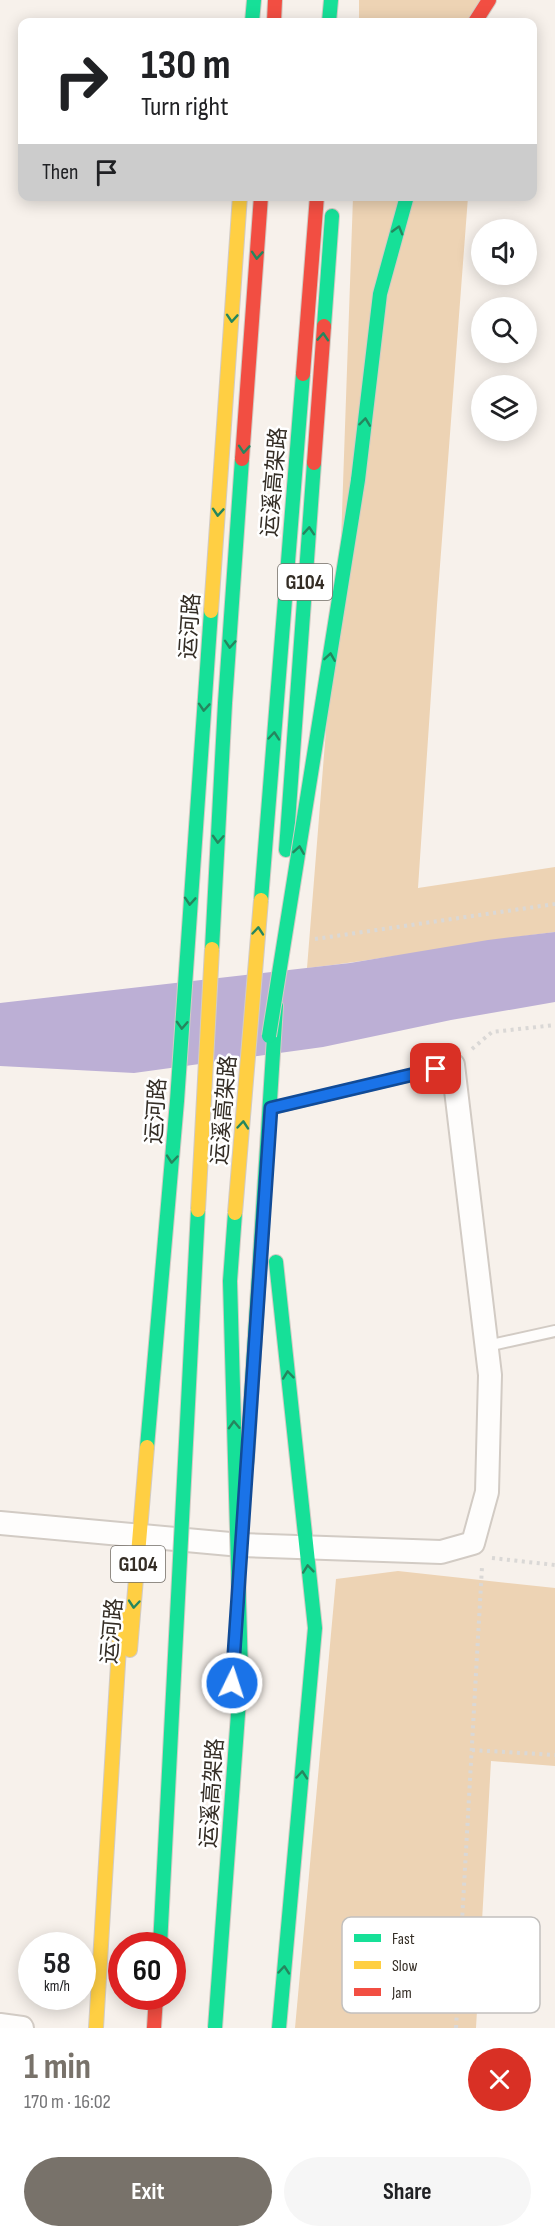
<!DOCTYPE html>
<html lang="en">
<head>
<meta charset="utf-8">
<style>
  body { margin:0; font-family:"Sofia Sans Condensed","Noto Sans SC",sans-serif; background:#f6f6f6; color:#202124; height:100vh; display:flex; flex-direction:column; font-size:22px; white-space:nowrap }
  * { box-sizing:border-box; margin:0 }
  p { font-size:20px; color:#757577 }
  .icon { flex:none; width:33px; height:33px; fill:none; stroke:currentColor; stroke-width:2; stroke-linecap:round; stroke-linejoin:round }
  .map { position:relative; height:2028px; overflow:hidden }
  .drawer { display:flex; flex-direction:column; background:#fff; flex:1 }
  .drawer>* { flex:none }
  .banner { position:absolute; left:18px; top:18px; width:519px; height:183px; border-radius:12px; box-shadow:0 3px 15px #0003; background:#fff; color:#202124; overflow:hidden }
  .controls { position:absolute; left:471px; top:219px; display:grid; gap:12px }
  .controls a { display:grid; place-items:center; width:66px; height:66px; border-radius:50%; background:#fff; box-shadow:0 3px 15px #0003; font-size:30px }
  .speed { position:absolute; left:18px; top:1932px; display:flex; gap:12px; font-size:30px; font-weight:700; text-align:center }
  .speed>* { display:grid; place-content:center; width:78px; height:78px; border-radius:50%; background:#fff; box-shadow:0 3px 15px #0003; line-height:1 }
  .speed small { font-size:15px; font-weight:400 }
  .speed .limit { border:9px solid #d22; background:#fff; color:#111 }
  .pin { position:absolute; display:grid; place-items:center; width:51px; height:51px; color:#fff; margin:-26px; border-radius:12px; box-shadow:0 3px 9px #0006 }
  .me { position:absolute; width:66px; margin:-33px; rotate:4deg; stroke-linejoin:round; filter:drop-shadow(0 0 4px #0008) }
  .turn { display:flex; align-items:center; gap:21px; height:126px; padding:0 24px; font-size:27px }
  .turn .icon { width:78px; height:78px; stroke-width:2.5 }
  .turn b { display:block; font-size:42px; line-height:51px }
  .then { display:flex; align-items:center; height:57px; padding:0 24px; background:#0003; gap:12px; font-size:22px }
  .round { display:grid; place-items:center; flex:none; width:63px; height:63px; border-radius:32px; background:#f6f6f6 }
  .headline { display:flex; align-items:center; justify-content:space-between; height:102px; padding:0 24px }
  h1 { font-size:36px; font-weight:700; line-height:45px; color:#78726a }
  .primary-button { display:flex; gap:12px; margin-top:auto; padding:12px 24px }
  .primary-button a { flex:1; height:69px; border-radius:36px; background:#78726a; color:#fff; font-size:24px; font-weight:700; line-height:69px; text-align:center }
  .primary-button a+a { background:#f6f6f6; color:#202124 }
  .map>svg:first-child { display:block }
  .green { fill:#edd3b4 }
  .water { fill:#bcafd5 }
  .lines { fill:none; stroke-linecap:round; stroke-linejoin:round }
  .lane-casing { stroke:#d2cbc4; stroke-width:14 }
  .street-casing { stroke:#d2cbc4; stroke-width:26 }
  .fast-casing { stroke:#d2cbc4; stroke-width:16 }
  .slow-casing { stroke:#d2cbc4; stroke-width:16 }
  .jam-casing { stroke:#d2cbc4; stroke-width:16 }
  .path { stroke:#dad8d6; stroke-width:4; stroke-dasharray:3 4.5; stroke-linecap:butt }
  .lane { stroke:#fefdfc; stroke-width:10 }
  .street { stroke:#fefdfc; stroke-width:22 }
  .fast { stroke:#16e098; stroke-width:14 }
  .slow { stroke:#ffcf43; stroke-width:14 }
  .jam { stroke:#f24e42; stroke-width:14 }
  .fast-bridge-casing { stroke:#d2cbc4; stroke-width:16; stroke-linecap:butt }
  .slow-bridge-casing { stroke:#d2cbc4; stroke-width:16; stroke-linecap:butt }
  .jam-bridge-casing { stroke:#d2cbc4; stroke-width:16; stroke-linecap:butt }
  .fast-bridge { stroke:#16e098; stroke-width:14 }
  .slow-bridge { stroke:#ffcf43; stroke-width:14 }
  .jam-bridge { stroke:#f24e42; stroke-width:14 }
  .oneway { stroke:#25865e }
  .route-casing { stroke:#114b97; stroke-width:15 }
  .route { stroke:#1a73e8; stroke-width:10 }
  .labels { text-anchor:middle; stroke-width:5; stroke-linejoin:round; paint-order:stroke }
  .shield { fill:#fff; stroke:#716c66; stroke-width:1.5 }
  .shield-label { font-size:21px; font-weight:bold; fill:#342d25 }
  .street-label { font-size:22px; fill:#342d25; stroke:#fff }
  .key { fill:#fff; stroke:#c2c0be; stroke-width:1.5 }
  .key-label { font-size:16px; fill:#342d25 }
</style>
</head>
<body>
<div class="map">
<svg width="555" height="2028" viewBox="0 0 555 2028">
  <rect width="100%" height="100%" fill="#f7f1eb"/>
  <path class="green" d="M359,0h124l-2,22h-122z
    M353,197h115l-31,408 -19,283 137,-21v65c-83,10 -165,27 -248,36l34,-426z
    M398,1571l157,17v178l-64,-5 -15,267h-181l41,-449z"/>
  <path class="water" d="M555,932v70l-104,18 -128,27 -189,26 -134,-7v-63l350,-40 138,-23z"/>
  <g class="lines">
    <g class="lane-casing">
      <path id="lane" d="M272,1108l181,-43
        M487,1346l68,-15"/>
    </g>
    <g class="street-casing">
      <path id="street" d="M0,1523l241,22 200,7 32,-9 14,-51 3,-117 -37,-310
        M0,2025l22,3"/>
    </g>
    <g class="fast-casing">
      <path id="fast" d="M252,22l2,-22
        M329,22l2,-22
        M324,326l8,-110
        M358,480l22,-186 27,-98
        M286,850l28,-387
        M276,1262l39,366
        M147,1447l30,-346 34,-490
        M247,1461l29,-455
        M279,2028l36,-400"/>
    </g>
    <g class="slow-casing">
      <path id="slow" d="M211,611l29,-415
        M130,1650l17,-203
        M96,2028l25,-414"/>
    </g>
    <g class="jam-casing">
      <path id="jam" d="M274,22l1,-22
        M475,22l14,-22
        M314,463l10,-137
        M154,2028l2,-32"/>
    </g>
    <path class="path" d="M315,939l240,-35
      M472,1049l20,-17 63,-7
      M492,1558l63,7
      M472,1750l83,5
      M456,2028l26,-461"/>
    <use href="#lane" class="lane"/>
    <use href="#street" class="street"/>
    <use href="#fast" class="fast"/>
    <use href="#slow" class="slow"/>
    <use href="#jam" class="jam"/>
    <g class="fast-bridge-casing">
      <path id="fast-bridge" d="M261,900l42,-526
        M212,949l13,-246 17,-244
        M269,1036l89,-556
        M160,1946l38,-736
        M215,2028l26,-355 -11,-392 5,-68"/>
    </g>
    <g class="slow-bridge-casing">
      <path id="slow-bridge" d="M198,1210l14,-261
        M235,1213l26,-313"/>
    </g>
    <g class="jam-bridge-casing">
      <path id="jam-bridge" d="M303,374l14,-178
        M242,459l19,-263"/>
    </g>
    <use href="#fast-bridge" class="fast-bridge"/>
    <use href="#slow-bridge" class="slow-bridge"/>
    <use href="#jam-bridge" class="jam-bridge"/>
  </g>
  <defs><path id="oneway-chevron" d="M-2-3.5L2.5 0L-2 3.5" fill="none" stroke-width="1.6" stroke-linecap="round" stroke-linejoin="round" transform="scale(1.5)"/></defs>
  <g class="oneway">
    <use href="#oneway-chevron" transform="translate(398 230) rotate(-74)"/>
    <use href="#oneway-chevron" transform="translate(257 255) rotate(94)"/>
    <use href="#oneway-chevron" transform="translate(232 318) rotate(94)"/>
    <use href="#oneway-chevron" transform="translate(323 337) rotate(-86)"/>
    <use href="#oneway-chevron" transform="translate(365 422) rotate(-83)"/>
    <use href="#oneway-chevron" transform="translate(244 449) rotate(94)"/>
    <use href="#oneway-chevron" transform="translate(218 512) rotate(94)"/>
    <use href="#oneway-chevron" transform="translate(309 531) rotate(-86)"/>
    <use href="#oneway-chevron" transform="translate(230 644) rotate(94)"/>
    <use href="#oneway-chevron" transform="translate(330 657) rotate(-81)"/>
    <use href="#oneway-chevron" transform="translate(204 707) rotate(94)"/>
    <use href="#oneway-chevron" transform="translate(274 736) rotate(-85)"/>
    <use href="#oneway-chevron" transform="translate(218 839) rotate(93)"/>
    <use href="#oneway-chevron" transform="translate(299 850) rotate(-81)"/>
    <use href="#oneway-chevron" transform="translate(190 901) rotate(94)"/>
    <use href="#oneway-chevron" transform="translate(258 931) rotate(-85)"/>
    <use href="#oneway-chevron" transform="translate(182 1025) rotate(93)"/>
    <use href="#oneway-chevron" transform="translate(243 1125) rotate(-85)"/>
    <use href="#oneway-chevron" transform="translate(172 1159) rotate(95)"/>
    <use href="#oneway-chevron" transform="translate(288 1375) rotate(-96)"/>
    <use href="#oneway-chevron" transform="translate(234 1425) rotate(-92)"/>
    <use href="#oneway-chevron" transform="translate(308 1569) rotate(-96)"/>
    <use href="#oneway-chevron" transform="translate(134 1604) rotate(95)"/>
    <use href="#oneway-chevron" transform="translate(302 1775) rotate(-85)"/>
    <use href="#oneway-chevron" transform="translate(284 1970) rotate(-85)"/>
  </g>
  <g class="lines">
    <g class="route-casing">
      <path id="route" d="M232,1683l39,-575 165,-39"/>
    </g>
    <use href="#route" class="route"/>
  </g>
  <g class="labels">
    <g class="shield">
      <rect x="278" y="564" width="54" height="36" rx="4.5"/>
      <rect x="111" y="1546" width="54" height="36" rx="4.5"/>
    </g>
    <g class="shield-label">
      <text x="305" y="589">G104</text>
      <text x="138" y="1571">G104</text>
    </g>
    <g class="street-label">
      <text transform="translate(273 482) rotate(-85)" y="8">运溪高架路</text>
      <text transform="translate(189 626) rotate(-86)" y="8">运河路</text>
      <text transform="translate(223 1110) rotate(-85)" y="8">运溪高架路</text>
      <text transform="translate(155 1111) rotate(-86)" y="8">运河路</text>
      <text transform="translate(111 1631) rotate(-85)" y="8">运河路</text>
      <text transform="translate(211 1793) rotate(-86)" y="8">运溪高架路</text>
    </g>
  </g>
  <rect x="342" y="1917" width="198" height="96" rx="9" class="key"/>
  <rect x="354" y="1934" width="27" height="8" fill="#16e098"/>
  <rect x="354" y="1961" width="27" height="8" fill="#ffcf43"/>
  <rect x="354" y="1988" width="27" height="8" fill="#f24e42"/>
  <g class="key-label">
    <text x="392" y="1944">Fast</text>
    <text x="392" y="1971">Slow</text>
    <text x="392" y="1998">Jam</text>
  </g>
</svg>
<div class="controls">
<a><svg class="icon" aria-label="sound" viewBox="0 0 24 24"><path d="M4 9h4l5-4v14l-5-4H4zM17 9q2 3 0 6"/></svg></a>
<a><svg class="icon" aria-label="search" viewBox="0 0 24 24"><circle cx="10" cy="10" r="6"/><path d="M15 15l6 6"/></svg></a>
<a><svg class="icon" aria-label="layers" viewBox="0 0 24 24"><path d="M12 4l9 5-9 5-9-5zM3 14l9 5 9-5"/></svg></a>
</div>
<div class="speed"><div>58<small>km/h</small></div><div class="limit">60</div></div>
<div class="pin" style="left:436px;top:1069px;background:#d93025"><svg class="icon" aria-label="arrive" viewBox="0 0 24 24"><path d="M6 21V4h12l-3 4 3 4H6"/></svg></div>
<svg class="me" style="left:232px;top:1683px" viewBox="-20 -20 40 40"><circle r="17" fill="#1a73e8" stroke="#fff" stroke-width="3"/><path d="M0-11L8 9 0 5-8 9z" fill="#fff"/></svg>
<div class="banner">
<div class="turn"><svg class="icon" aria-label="right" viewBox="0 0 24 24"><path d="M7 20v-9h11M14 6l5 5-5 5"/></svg><div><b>130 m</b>Turn right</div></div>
<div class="then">Then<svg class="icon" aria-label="arrive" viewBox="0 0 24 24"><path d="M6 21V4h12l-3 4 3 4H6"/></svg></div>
</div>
</div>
<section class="drawer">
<div class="headline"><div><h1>1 min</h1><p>170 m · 16:02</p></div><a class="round" style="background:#d93025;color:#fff"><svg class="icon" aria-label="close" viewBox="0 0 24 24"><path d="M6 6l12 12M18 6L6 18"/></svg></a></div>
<div class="primary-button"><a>Exit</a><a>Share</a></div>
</section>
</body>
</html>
